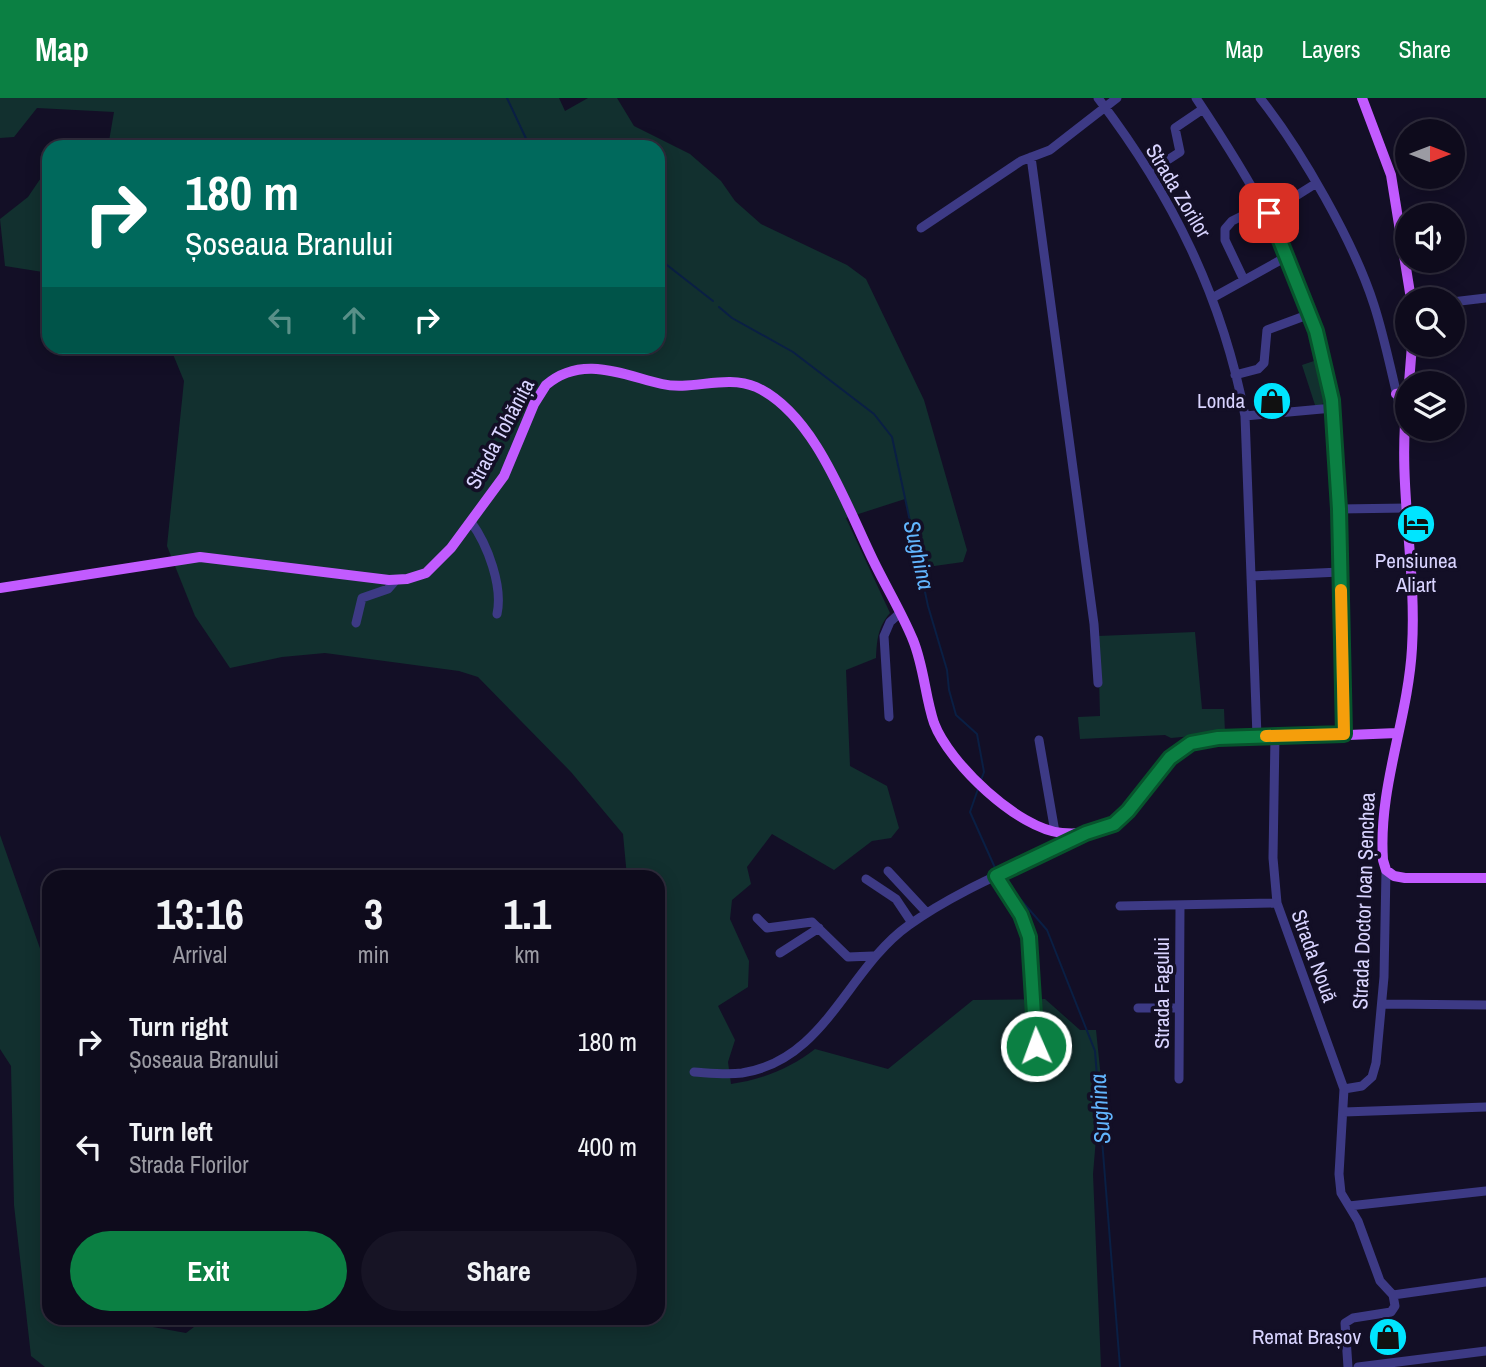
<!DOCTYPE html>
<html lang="en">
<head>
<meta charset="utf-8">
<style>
  body { margin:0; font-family:"Archivo Narrow",sans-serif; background:#171425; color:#f1f3f6; height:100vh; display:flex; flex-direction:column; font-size:26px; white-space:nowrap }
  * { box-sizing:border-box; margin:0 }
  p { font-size:23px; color:#9b9ba3 }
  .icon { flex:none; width:38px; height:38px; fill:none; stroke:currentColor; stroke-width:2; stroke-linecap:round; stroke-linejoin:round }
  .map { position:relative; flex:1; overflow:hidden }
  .sheet { position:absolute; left:42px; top:772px; width:623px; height:455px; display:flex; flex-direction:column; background:#0e0b1c; border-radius:21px; box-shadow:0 4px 18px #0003,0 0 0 2px #2e2b3b }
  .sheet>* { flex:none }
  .guide { position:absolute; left:42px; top:42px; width:623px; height:214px; border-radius:21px; box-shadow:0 4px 18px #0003,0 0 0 2px #2e2b3b; background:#00695c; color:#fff; overflow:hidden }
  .needle { width:46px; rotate:90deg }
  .controls { position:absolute; left:1395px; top:21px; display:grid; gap:14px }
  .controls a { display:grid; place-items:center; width:70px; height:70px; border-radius:50%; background:#0e0b1c; box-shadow:0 4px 18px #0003,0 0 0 2px #2e2b3b; font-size:35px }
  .pin { position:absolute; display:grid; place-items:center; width:60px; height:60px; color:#fff; margin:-30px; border-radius:14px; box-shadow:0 4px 10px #0006 }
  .me { position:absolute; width:77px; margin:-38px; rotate:358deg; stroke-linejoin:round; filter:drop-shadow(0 0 5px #0008) }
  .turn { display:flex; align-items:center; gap:24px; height:147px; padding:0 28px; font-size:32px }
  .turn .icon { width:91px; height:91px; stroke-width:2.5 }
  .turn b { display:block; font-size:49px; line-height:60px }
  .lanes { display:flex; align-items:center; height:66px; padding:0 28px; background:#0003; justify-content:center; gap:35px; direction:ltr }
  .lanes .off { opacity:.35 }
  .eta { display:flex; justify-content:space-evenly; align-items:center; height:119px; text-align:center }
  .eta b { font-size:42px; font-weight:700; line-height:49px }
  .action { display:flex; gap:14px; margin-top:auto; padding:14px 28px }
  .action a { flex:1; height:80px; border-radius:42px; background:#0b8043; color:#fff; font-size:28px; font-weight:700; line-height:80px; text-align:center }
  .action a+a { background:#171425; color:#f1f3f6 }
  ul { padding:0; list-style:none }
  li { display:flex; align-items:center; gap:21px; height:105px; padding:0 28px }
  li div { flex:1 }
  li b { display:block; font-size:26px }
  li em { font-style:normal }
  header { display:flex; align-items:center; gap:42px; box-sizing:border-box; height:98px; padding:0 35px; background:#0b8043; color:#fff }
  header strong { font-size:33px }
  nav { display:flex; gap:38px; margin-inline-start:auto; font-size:24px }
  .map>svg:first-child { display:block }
  .green { fill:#12302f }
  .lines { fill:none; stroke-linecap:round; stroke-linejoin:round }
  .stream { stroke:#0a1f44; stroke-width:2 }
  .minor { stroke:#3d3a85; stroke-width:9 }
  .major { stroke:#c25bff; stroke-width:10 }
  .route-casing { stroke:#07532c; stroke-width:18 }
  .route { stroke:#0b8043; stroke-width:12 }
  .slow { stroke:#f59e0b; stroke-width:12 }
  .labels { text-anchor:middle; stroke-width:7; stroke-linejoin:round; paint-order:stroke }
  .street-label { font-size:21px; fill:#d9d4ff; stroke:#130f26 }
  .poi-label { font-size:21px; fill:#d9d4ff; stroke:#130f26; text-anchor:end }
  .water-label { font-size:23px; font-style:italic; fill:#62b6ff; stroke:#130f26 }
</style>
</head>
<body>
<header>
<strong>Map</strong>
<nav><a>Map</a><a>Layers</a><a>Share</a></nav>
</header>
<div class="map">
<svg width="1486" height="1269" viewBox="0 0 1486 1269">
  <rect width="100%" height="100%" fill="#130f26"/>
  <path class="green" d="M0,0h559l6,13 23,-13h29l17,28 56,28 31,27 14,20 26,23 86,41 19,14 58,121 43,150 -4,12 -43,6 -15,-69 -59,19 44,95c-12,14 -13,26 -14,45l-30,12 4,96 37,20 12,42 -8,10 -19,3 -38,29 -62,-36 -25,33 4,17 -19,16 -2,19 19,42 -1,26 -30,19 17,34 -7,22 3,22c30,-4 60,-16 84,-35l73,20 85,-69 72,-1 35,31h16l5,48 -8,96 8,193h-1056l-14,-11 -17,-151 -3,-139 -11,-17v-214l49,139v344h54l83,15 20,-15h452v-441h-31l-4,-43 -52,-62 -93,-95 -19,-6 -134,-18 -43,4 -52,11 -35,-52 -28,-70 17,-165 -14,-34 488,-1v-199h-550l6,-35 -77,-4 -23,29 -14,1z
    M49,68v107l-44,-7 -5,-47 28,-22z
    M1317,262l11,36 -7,10 -6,-1 -13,-40z
    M1195,534l7,77h22l1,24 -54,5 -6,-3 -85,4 -2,-22 22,-1 -2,-80z"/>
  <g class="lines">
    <path class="stream" d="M507,0l23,49
      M658,160l55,43
      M719,209l13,11 61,34 81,62 18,23 36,169 19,64 2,20 7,25 21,19 7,38 -3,8
      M978,691l-8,23 26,58
      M1002,780l45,52 48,121 25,316"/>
    <path class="minor" d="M1098,0c74,97 124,198 147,318l12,320
      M1196,0c56,84 108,171 131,271 11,51 11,106 12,158 2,69 4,138 5,207
      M1260,0c41,52 94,144 114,207 12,37 19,77 29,114
      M1031,59l63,467 4,59
      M1149,74l31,-20 -5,-24 28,-19
      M1269,115l46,-29
      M921,130l100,-67 29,-11 67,-52
      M1244,182l-19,-40v-11l7,-8 32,-16
      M1214,199l74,-41
      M1452,204l34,-4
      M1235,277l23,-6 6,-6 3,-33 43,-16
      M1245,318l88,-8
      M1339,411l68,-1
      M471,424c17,23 32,65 26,92
      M1252,478l88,-4
      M356,525l6,-25 26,-9 7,-8
      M889,619l-5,-81 6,-14 10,-9
      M1275,638l-2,122 4,45 67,186 -5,85 2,19 17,28 22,60 13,14
      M1039,642l16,92
      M888,773l39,42
      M996,778l25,39 8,22 7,109
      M866,781l30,20 16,24
      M1120,808l157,-3
      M757,820l10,10 45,-6 36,35 25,-1
      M780,855l39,-25
      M1382,906l104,1
      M1138,910h41
      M694,974c16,1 32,3 48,1 84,-13 105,-104 167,-148 55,-39 117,-61 175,-91
      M1179,981l1,-172
      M1344,991l18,-3 10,-9 4,-14 8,-86 2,-107
      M1344,1014l142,-5
      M1349,1108l137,-15
      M1393,1197l93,-13
      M1348,1269l-3,-44 8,-5 38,-6 4,-6 -2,-11
      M1358,1269l128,-16"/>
    <path class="major" d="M1362,0l29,77 20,124
      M1409,285l3,-38
      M1396,296l11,-2
      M1407,304c-10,81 10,164 5,246 -4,72 -34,139 -29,212l3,10 8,6 11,2h81
      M0,490l200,-31 189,23 18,-1 19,-6 25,-25 53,-72 30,-72 12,-19c36,-31 77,-10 116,-1 30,7 64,-10 94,3 59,27 90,118 117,173 13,27 29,53 40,80 11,27 12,56 21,83 15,40 84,106 128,110 86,7 75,-74 137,-92l198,-8"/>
  </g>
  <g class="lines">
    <g class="route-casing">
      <path id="route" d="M1036,948l-7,-109 -8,-22 -25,-39 90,-43 28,-9 14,-13 42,-53 21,-15 27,-5 126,-4 -5,-225 -7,-109 -16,-69 -47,-118"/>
    </g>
    <use href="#route" class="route"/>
    <path class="slow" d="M1266,638l78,-2 -3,-144"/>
  </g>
  <defs>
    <g id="shop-disc" transform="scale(2.0125)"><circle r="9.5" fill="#00e5ff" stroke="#130f26"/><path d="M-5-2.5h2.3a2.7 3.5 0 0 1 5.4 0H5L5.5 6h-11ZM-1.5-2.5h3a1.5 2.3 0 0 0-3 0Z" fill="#111"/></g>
    <g id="hotel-disc" transform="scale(2.0125)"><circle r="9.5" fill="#00e5ff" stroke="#130f26"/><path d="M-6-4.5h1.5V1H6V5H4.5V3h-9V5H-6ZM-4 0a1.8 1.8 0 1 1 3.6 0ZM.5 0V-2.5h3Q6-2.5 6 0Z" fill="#111"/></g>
  </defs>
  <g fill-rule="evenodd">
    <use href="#shop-disc" x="1272" y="303"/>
    <use href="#hotel-disc" x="1416" y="426"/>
    <use href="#shop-disc" x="1388" y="1239"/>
  </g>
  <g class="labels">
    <g class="street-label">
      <text transform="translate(1178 93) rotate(59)" y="7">Strada Zorilor</text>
      <text transform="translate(500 336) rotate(-62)" y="7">Strada Tohănița</text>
      <text transform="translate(1364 803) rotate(-88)" y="7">Strada Doctor Ioan Șenchea</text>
      <text transform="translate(1314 858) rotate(70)" y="7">Strada Nouă</text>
      <text transform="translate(1162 895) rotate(-90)" y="7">Strada Fagului</text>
    </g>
    <g class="poi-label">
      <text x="1245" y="310">Londa</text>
      <text x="1416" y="470" text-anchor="middle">Pensiunea<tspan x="1416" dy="24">Aliart</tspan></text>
      <text x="1361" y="1246">Remat Brașov</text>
    </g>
    <g class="water-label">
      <text transform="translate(919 457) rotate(77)" y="8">Sughina</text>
      <text transform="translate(1100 1011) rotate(-94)" y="8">Sughina</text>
    </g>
  </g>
</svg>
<div class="controls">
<a><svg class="needle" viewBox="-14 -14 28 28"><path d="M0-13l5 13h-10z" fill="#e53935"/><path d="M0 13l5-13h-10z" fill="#9b9ba3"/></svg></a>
<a><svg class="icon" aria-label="sound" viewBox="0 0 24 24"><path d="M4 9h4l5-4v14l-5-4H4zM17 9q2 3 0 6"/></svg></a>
<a><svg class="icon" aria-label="search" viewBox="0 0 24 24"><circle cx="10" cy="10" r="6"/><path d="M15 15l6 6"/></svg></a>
<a><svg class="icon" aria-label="layers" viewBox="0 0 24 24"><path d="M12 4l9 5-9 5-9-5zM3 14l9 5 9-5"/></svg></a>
</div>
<div class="pin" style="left:1269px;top:115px;background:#d93025"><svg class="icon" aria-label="arrive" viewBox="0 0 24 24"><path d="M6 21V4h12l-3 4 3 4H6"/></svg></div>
<svg class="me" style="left:1036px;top:948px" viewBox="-20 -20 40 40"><circle r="17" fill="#0b8043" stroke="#fff" stroke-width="3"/><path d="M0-11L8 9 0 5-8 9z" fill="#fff"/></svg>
<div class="guide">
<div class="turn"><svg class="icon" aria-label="right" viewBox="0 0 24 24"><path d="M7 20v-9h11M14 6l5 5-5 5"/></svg><div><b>180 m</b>Șoseaua Branului</div></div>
<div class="lanes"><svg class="icon off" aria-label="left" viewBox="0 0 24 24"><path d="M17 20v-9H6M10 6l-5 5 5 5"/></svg><svg class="icon off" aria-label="ahead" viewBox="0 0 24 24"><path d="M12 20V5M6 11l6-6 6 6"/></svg><svg class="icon" aria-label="right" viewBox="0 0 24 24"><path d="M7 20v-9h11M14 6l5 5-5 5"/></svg></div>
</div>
<section class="sheet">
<div class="eta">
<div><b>13:16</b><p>Arrival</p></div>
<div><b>3</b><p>min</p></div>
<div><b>1.1</b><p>km</p></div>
</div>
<ul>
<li><svg class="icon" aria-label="right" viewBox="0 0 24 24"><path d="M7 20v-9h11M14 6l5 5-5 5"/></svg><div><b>Turn right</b><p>Șoseaua Branului</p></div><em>180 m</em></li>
<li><svg class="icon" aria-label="left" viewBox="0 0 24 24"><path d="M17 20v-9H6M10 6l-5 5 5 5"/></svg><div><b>Turn left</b><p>Strada Florilor</p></div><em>400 m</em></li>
</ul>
<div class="action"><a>Exit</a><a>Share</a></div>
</section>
</div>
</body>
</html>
